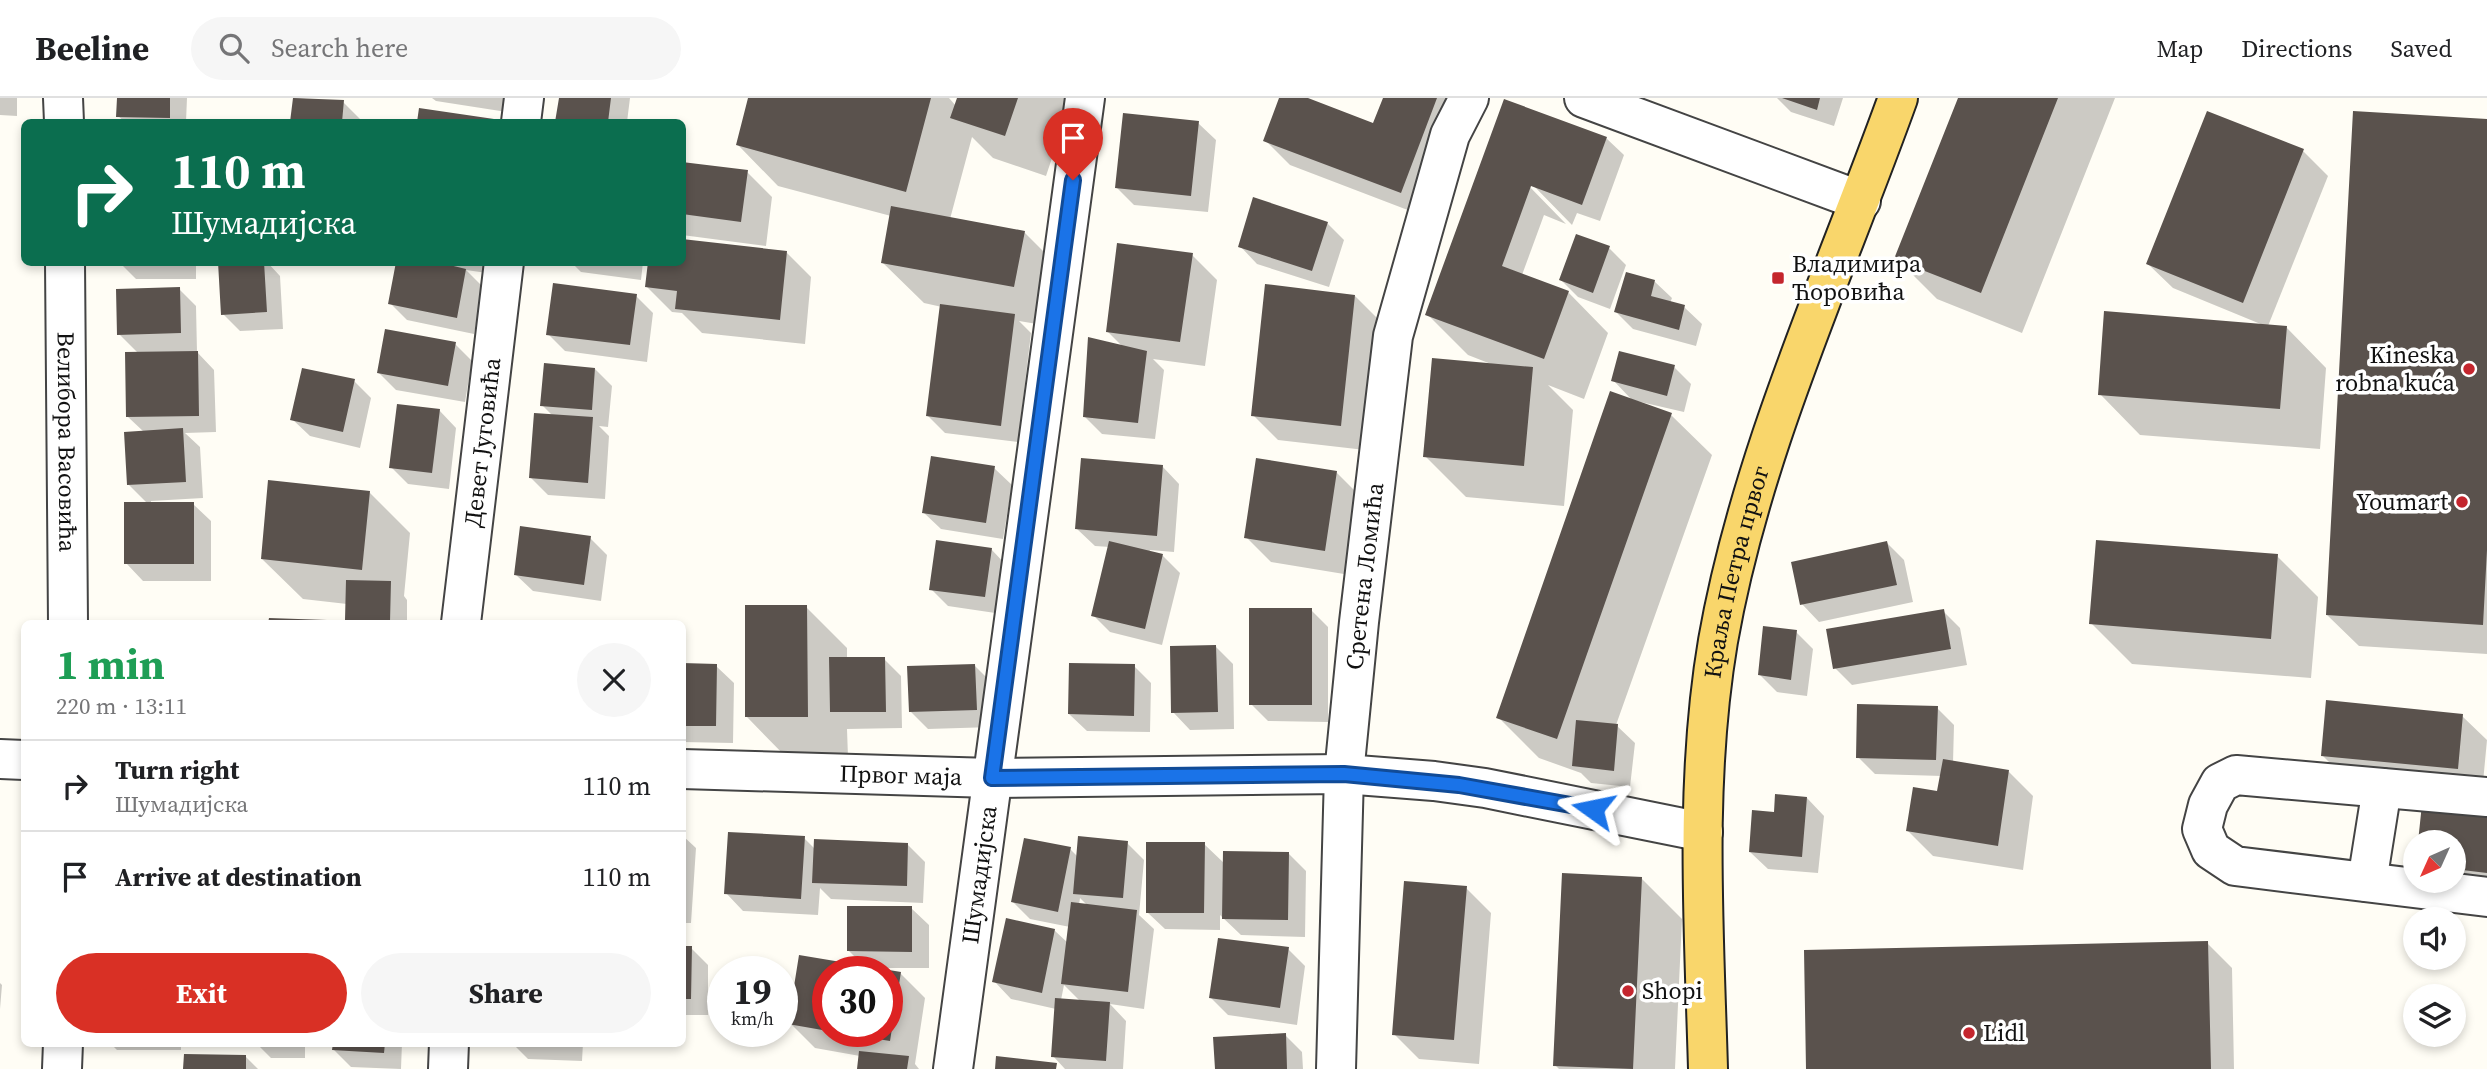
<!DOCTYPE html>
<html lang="en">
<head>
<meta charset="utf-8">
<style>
  body { margin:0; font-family:"Source Serif 4",serif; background:#f6f6f6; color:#202124; height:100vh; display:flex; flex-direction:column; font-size:26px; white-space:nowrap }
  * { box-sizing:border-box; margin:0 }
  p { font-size:23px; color:#757577 }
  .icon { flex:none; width:38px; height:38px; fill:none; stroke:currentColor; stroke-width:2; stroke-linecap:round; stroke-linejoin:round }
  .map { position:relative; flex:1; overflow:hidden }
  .drawer { position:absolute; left:21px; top:522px; width:665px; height:427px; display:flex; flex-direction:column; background:#fff; border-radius:10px; box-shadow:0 4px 10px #0003 }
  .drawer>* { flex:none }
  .top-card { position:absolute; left:21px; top:21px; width:665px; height:147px; border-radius:10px; box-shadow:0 4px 10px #0003; background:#0b6e4f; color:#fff; overflow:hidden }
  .needle { width:46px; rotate:225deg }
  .controls { position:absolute; left:2403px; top:732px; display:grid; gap:14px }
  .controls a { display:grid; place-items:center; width:63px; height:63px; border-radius:50%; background:#fff; box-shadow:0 4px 10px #0003; font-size:35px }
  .speed { position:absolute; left:707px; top:858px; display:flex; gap:14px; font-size:35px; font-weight:700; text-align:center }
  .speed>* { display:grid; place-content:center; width:91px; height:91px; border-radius:50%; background:#fff; box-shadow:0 4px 10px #0003; line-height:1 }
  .speed small { font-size:18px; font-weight:400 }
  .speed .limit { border:10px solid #d22; background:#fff; color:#111 }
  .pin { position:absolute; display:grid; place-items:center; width:60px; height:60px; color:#fff; margin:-72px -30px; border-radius:50% 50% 50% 0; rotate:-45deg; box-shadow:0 0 7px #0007 }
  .pin .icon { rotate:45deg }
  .me { position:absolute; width:77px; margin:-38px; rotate:282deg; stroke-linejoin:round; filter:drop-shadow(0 0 5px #0008) }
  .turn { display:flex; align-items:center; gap:24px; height:147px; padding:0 35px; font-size:32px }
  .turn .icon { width:91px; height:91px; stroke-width:2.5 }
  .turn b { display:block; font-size:49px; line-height:60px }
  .round { display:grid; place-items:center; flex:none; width:74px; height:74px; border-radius:37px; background:#f6f6f6 }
  .overview { display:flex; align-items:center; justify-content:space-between; height:119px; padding:0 35px }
  h1 { font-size:42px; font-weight:700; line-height:52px; color:#1e9e55 }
  .cta { display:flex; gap:14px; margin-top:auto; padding:14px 35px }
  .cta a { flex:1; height:80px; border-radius:42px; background:#d93025; color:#fff; font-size:28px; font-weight:700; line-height:80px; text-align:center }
  .cta a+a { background:#f6f6f6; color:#202124 }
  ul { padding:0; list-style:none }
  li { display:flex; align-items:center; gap:21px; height:91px; padding:0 35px; border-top:2px solid #e0e0e0 }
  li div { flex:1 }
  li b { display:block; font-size:26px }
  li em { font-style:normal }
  header { display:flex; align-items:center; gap:42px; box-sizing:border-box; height:98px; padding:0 35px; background:#fff; border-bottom:2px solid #e0e0e0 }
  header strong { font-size:33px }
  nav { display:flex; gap:38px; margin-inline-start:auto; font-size:24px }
  .search { width:490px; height:63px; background:#f6f6f6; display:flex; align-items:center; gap:18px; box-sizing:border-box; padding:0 24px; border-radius:38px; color:#757577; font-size:26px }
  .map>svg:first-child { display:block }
  .shadow { fill:#0003; fill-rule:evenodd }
  .building { fill:#5a524d }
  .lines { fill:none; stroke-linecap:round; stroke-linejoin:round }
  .minor-casing { stroke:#444; stroke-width:42 }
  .major-casing { stroke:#222; stroke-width:42 }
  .minor { stroke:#fff; stroke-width:38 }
  .major { stroke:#f9d66b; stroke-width:38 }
  .route-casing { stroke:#114b97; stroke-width:18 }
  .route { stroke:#1a73e8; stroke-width:12 }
  .poi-dot { fill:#c4262e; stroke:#fff; stroke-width:2.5 }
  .labels { text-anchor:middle; stroke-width:7; stroke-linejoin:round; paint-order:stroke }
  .poi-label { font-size:24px; fill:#111; stroke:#fff; text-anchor:start }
  .street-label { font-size:24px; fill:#111; stroke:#fff }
</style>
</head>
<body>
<header>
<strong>Beeline</strong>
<div class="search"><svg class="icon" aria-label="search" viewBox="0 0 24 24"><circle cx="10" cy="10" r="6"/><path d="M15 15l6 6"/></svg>Search here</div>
<nav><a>Map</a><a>Directions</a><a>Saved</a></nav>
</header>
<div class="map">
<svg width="2487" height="971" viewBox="0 0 2487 971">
  <rect width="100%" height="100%" fill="#fffdf5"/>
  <path class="shadow" d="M0,0h17v18l-17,-1z
    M118,0h69l-1,24h-61l-7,-6z
    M294,0l49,4 17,17v3h-69z
    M432,0h89l-2,16 -83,-13z
    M560,0h70l-3,24h-70z
    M750,0h199l7,8 3,-8h113l-26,78 -53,-18 -21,-21 -22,82 74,13 41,41 -10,54 -36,-6 12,12 -13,109 -73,-9 -17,-17 14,-109 -18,-4 -41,-40 8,-47 -113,-30 -40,-41z
    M1281,0h21l72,27 11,-27h61l18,18 -38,101 -136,-52 -25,-25z
    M1777,0h66l-9,28 -43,-14z
    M1960,0h155l-93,235 -85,-34 -41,-41z
    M1505,3l101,37 18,17 -24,66 -23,-8 -5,12 -40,-41h-5l39,40 -22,-9 -22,60 46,17 40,41 -24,66 -36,-14 25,25 -9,96 -98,-9 -41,-41 66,-92 -23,-9 -41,-41z
    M421,12l72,10 2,2h-76z
    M2487,23v533l-128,-8 -32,-31z
    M1198,25l18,17 -8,72 -74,-7 -17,-17z
    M2303,53l25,25 -60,150 18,1 40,41 -6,81 -180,-14 -40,-41 163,-69 -90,-37 -25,-24z
    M682,65l65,9 25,25 -6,49 -84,-11z
    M1327,125l17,17 -15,47 -72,-23 -17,-18z
    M1609,150l17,17 -16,44 -32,-12 -17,-17z
    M786,154l25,25 -6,67 -103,-11 -20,-20 -10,-1 -25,-25 35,-25z
    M1192,157l25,25 -12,86 -52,-7 11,11 -9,69 -53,-5 -17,-17 38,-70 -16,-16z
    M119,164h77v17h-60z
    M219,164h48l13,14 3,53 -43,2 -17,-17z
    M398,164h97l-1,12 -28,-4 17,17 -9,47 -67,-14 -17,-17z
    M571,164h72l-2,18 -60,-8z
    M1654,183l18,17 -2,5 14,4 18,17 -6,22 -63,-17 -17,-17z
    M179,191l17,17 1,46 17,18 2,62 -31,1 15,14 3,51 -52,3v3h42l18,17v60h-68l-17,-18 22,-59 -20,-20 16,-52 -16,-15 10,-64 -19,-19z
    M636,198l17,17 -6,49 -82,-11 -17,-17z
    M1355,198l25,25 -15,129 -87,-10 -25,-25z
    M455,246l17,17 -7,41 -69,-12 -17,-17z
    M1674,269l17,17 -7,28 -52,-12 -19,-20z
    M595,271l17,17 -4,41 -9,-1 10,10 -4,63 -57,-4 -17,-17 22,-62 -11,-11z
    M354,283l17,17 -11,50 -50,-12 -18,-17z
    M439,312l17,18 -7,61 -41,-5 -17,-17z
    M1671,317l41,40 -96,270 19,18 -5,44 -39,-4 -10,-10 -42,-15 -41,-41z
    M1162,368l17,18 -5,68 -24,-2 -1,2 14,4 17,17 -18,72 -52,-13 -17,-17 17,-68 -15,-1 -18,-17z
    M994,370l18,17 -9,54 -62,-10 -18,-17z
    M1336,374l25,25 -11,78 -79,-13 -25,-25z
    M369,394l41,41 -6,63 3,4v23h-57l-3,-3v-16l-44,-5 -41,-40z
    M590,440l17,17 -6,46 -68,-10 -18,-17z
    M1887,445l17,17 9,42 -94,20 -17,-18z
    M991,451l17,18 -6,47 -54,-8 -17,-17z
    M2277,458l41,41 -7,81 -179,-14 -41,-41z
    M806,509l41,41v11h37l17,17 1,52 -55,1 1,28 -61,1 -40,-41z
    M1311,512l17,17v95l-60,-1 -17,-17z
    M1943,513l17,17 7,37 -115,20 -17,-17z
    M1796,534l17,17 -6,47 -30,-4 -17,-17z
    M1216,549l17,17 1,65 -44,1 -17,-18z
    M682,567l34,1 18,17 -1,60 -51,-1z
    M975,568l17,17 1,44 -65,2 -17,-17z
    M1134,568l17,17 -1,49 -63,-1 -18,-17z
    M1937,610l17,17 -1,38 55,8 25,25 -10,74 -90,-14 -25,-25 31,-38 3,-17 -67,-2 -17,-17z
    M2462,618l25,24 -5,53 -135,-13 -25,-25z
    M1807,700l17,18 -6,57 -50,-4 -18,-17 25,-38z
    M2487,709v73l-33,-5v-33z
    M682,737l14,13 -5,75h-9z
    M804,740l11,11 93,-4 17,17 -2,41 -92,-4 -11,-11 -2,27 -75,-4 -17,-18z
    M1127,745l17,17 -5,55 15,14 -10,80 -34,-5 16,17 -3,48h-58l-12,-13 3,-47 -45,-10 -17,-18 60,-51 14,13 2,-16 -40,-8 -17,-17 57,-53 8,8zM1080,800l8,8 -9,-1zM1064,887l17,17 -20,-2z
    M1204,746l21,20 64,-10 17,17 -1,66 -64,-2 -21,-20v15l-55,-1 -18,-17z
    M1641,780l41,41 -7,150h-116l-4,-4z
    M1466,790l25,25 -12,151 -60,-5 -25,-25z
    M911,810l18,17v43h-48l-1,2 20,3 25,25 -10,66 4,5h-60l1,-13 -45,-8 -25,-25 11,-66 65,11 -17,-17zM828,873h59v60h-59z
    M2207,845l25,25 2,101h-426z
    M682,850h9l17,17v50h-26z
    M1288,851l17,17 -8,59 -69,-10 -17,-17z
    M0,885l2,2 -2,24z
    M1285,937l17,17 1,17h-86z
    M110,945h71v7h-64z
    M256,945h49v15h-34z
    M334,945h68l-1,26 -50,-2 -17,-17z
    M512,945h71l-1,18 -54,-2z
    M246,959l12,12h-73z"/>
  <path class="building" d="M117,0h53v20l-54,-1z
    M293,0l51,2 -2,22h-52z
    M559,0h52l-3,24h-53z
    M748,0h183l-25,94 -170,-47z
    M957,0h61l-13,38 -55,-18z
    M1279,0h29l65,25 10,-25h54l-36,95 -138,-52z
    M1782,0h38l-3,12z
    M1958,0h100l-77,195 -87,-34z
    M1504,1l103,38 -25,68 -51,-19 -29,80 67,25 -25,68 -119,-44z
    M419,10l75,11 -1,3h-76z
    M2207,13l97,38 -61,154 -97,-39z
    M2353,13l134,8v431l-4,75 -157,-10z
    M1123,15l76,8 -8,75 -76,-8z
    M682,64l66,8 -7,52 -59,-8z
    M1253,99l75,25 -16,49 -74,-24z
    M891,108l134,25 -11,56 -133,-24z
    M1576,136l34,12 -17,47 -34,-13z
    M682,141l105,12 -7,69 -105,-11 2,-18 -32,-4 3,-25h34z
    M1117,145l76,10 -13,89 -74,-10z
    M218,164h46l3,50 -46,3z
    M396,164h41l29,7 -9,49 -69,-14z
    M1626,174l29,8 -4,16 34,9 -6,25 -65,-18z
    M553,185l84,11 -7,51 -84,-10z
    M1265,186l90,11 -14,131 -90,-10z
    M180,189l1,46 -64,2 -1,-46z
    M940,206l75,10 -14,112 -75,-10z
    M2104,213l183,15 -7,83 -182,-14z
    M385,231l71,13 -8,44 -71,-13z
    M1088,239l59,14 -9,72 -55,-6z
    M198,253l1,65 -73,1 -1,-65z
    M1619,253l56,14 -8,31 -56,-15z
    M1432,260l101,9 -9,99 -101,-9z
    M544,265l51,5 -3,42 -52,-4z
    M302,270l53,11 -12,53 -53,-12z
    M1610,293l62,22 -115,326 -61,-21z
    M397,306l43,5 -8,64 -43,-5z
    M534,315l59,4 -5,66 -59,-5z
    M183,330l3,54 -59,3 -3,-53z
    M931,358l64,10 -9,57 -64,-10z
    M1081,360l82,7 -6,71 -82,-7z
    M1256,360l81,13 -12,80 -81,-13z
    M268,382l102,11 -8,79 -101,-11z
    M124,404h70v62h-70z
    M520,428l71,10 -7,49 -70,-10z
    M936,442l56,8 -7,49 -56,-7z
    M2096,442l182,14 -7,85 -182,-15z
    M1109,443l54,13 -18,75 -54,-13z
    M1887,443l10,44 -97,20 -9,-43z
    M346,482l45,1 -1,41 -45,-2z
    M745,507h62l1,112h-63z
    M1249,510h63v97h-63z
    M1944,511l7,40 -118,20 -7,-40z
    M269,520l58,2v3h-59z
    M1763,528l34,4 -6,50 -33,-5z
    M1216,547l2,67 -47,1 -1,-67z
    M829,559h56l1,55h-56z
    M682,565l35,1 -1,62h-34z
    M1069,565l66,1 -1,52 -66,-2z
    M975,566l2,46 -68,2 -2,-46z
    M2326,602l137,14 -5,55 -137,-13z
    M1857,606l81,2 -2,54 -80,-2z
    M1576,622l42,4 -4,47 -42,-5z
    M1943,661l66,11 -11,76 -92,-15 7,-44 24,4z
    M1775,696l32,3 -5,60 -53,-5 3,-42 22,2z
    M2422,706l65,1v68l-33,-4v-27h-36z
    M728,734l77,4 -4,63 -77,-5z
    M1078,738l50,5 -5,57 -50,-4z
    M1024,740l47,9 -13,65 -47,-10z
    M814,741l94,4 -1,43 -95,-3z
    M1146,744h59l-1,71h-58z
    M1223,753l66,1 -1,68 -66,-1z
    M1562,775l80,4 -9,192 -80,-3z
    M1404,783l63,5 -13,154 -62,-5z
    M1071,804l66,8 -9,82 -67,-8z
    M847,808h65v46l-65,-1z
    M1006,820l49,11 -13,64 -50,-11z
    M1218,840l71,9 -9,61 -71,-10z
    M2208,843l3,128h-405l-2,-119z
    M682,848h10l-1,53h-9z
    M799,857l102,17 -11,69 -54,-9 51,-1v-60h-59v60l-40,-7z
    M1055,900l55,4 -4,59 -55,-4z
    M1286,935l1,36h-72l-2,-32z
    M333,945h52l-1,10 -52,-3z
    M859,953l50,5 -2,13h-50z
    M184,956l62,1v14h-63z
    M996,958l61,7 -1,6h-61z"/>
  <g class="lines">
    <g class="minor-casing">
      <g id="minor">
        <path d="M63,0l1,24"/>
        <path d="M1584,0l277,103"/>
        <path d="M521,24l3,-24"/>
        <path id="s1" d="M65,164l3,361"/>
        <path id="s2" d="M461,525l43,-361"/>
        <path d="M0,661l24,1"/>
        <path id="s3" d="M682,671l310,9 352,-4 90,7 51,7 218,44"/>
        <path d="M2487,699l-251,-22 -16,8 -12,22 -6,24 9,21 24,16 252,31"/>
        <path d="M2367,784l15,-94"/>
        <path d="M62,971l1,-26"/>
        <path d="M448,971l1,-26"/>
        <path id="s4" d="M953,971l132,-971"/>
        <path id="s5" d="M1336,971l8,-295 15,-152 34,-286 57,-201 19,-37"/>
      </g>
    </g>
    <g class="major-casing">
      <g id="major">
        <path id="s6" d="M1708,971c-4,-142 -14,-287 10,-428 33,-188 116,-365 180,-543"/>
      </g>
    </g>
    <use href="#minor" class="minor"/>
    <use href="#major" class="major"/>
  </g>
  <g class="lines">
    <g class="route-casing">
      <path id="route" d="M1073,82l-81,598 352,-4 115,11 134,24"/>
    </g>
    <use href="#route" class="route"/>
  </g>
  <g class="poi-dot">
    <rect x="1771" y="173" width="14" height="14" rx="3.5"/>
    <circle cx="2469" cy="271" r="7"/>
    <circle cx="2462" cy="404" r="7"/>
    <circle cx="1628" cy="893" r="7"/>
    <circle cx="1969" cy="935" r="7"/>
  </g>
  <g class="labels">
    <g class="poi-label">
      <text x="1792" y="174">Владимира<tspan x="1792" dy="28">Ћоровића</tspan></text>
      <text x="2455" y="265" text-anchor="end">Kineska<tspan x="2455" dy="28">robna kuća</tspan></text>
      <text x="2448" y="412" text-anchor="end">Youmart</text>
      <text x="1642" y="901">Shopi</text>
      <text x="1983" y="943">Lidl</text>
    </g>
    <g class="street-label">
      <text dy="8" stroke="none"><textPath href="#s1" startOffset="180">Велибора Васовића</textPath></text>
      <text dy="8" stroke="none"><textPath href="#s2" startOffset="182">Девет Југовића</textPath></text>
      <text dy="8" stroke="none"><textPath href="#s6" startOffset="500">Краља Петра првог</textPath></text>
      <text dy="8" stroke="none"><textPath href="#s5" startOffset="494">Сретена Ломића</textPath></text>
      <text dy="8" stroke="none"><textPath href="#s3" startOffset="219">Првог маја</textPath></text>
      <text dy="8" stroke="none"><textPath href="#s4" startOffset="196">Шумадијска</textPath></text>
    </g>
  </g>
</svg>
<div class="controls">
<a><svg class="needle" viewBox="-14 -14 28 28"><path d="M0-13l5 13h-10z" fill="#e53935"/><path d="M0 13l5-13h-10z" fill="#757577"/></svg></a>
<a><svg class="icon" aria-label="sound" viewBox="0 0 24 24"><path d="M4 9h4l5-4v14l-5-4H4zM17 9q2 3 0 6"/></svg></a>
<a><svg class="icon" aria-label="layers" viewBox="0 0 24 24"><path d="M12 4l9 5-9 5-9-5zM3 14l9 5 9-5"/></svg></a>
</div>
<div class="speed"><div>19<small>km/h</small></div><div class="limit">30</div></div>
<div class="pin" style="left:1073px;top:82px;background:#d93025"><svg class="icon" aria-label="arrive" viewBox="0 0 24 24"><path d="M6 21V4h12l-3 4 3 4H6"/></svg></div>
<svg class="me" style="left:1593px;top:711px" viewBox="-20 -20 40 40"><path d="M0-17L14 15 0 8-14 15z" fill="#1a73e8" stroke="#fff" stroke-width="4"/></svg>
<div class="top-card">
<div class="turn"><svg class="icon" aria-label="right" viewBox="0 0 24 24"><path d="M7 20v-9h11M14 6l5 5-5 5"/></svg><div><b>110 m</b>Шумадијска</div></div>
</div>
<section class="drawer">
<div class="overview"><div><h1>1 min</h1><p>220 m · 13:11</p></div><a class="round"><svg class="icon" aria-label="close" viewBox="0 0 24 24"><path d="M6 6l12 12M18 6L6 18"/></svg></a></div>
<ul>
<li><svg class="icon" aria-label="right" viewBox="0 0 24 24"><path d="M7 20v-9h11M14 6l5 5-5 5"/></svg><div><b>Turn right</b><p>Шумадијска</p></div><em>110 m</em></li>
<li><svg class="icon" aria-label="arrive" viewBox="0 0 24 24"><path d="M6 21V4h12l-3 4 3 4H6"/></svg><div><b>Arrive at destination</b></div><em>110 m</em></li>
</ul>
<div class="cta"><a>Exit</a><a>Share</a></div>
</section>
</div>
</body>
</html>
